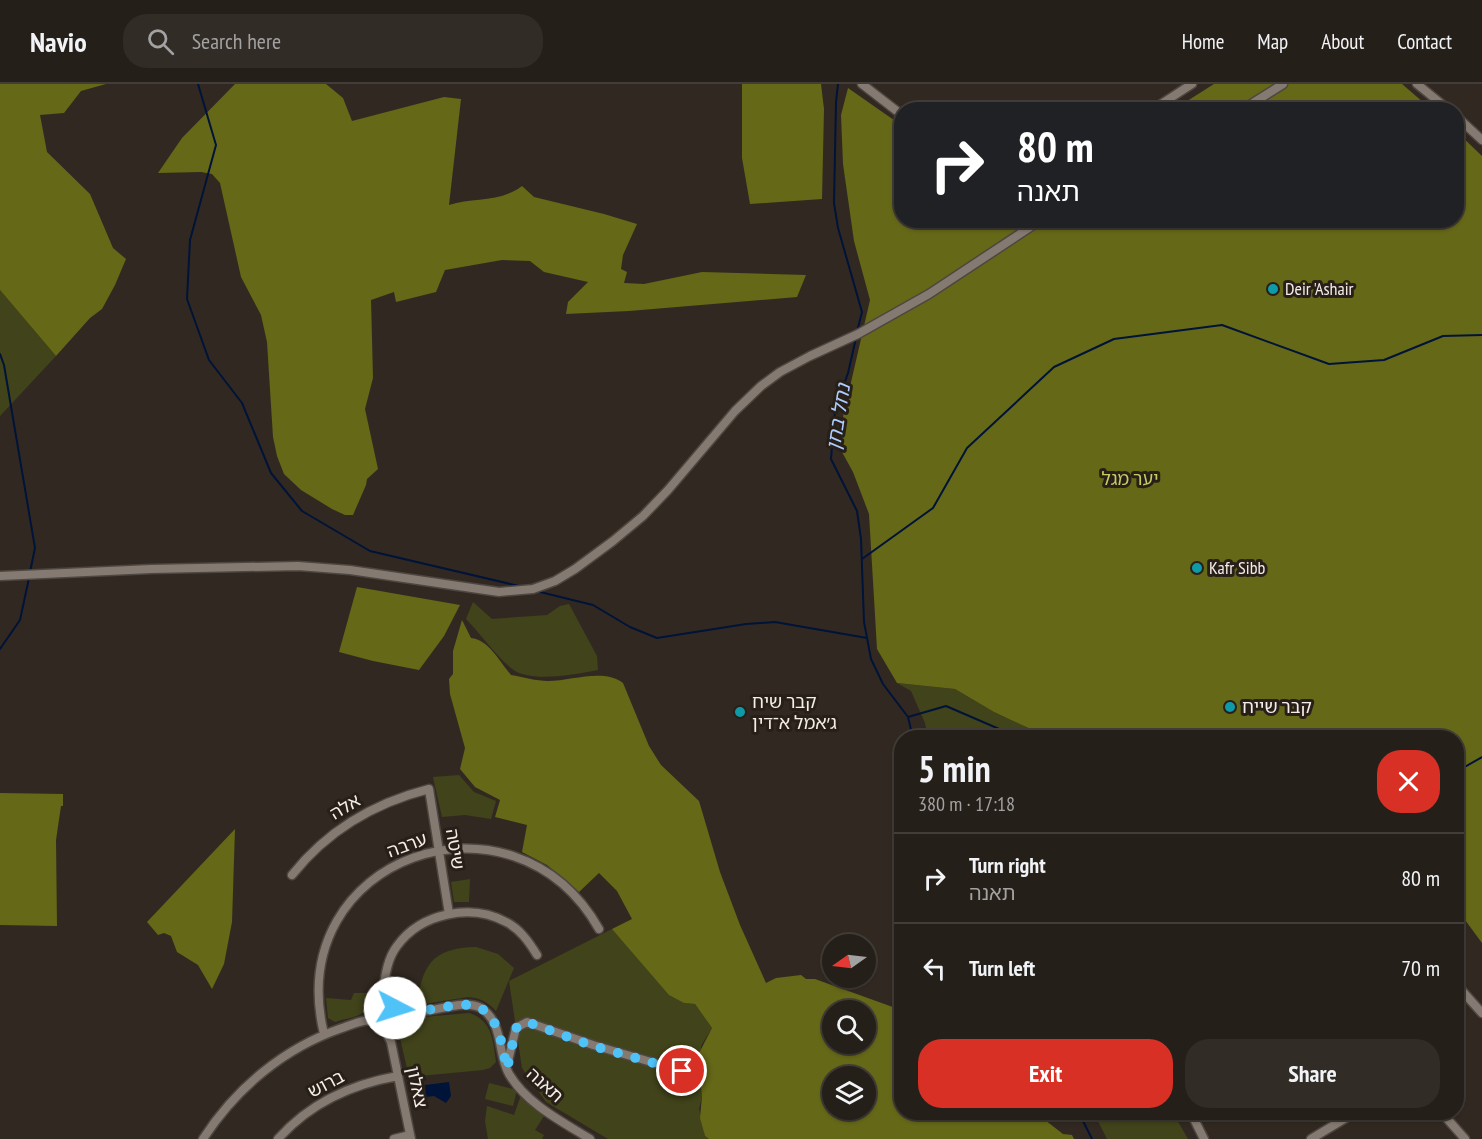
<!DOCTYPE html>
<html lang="en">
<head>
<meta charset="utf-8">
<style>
  body { margin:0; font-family:"PT Sans Narrow","Noto Sans Hebrew",sans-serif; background:#312c26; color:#f1f3f6; height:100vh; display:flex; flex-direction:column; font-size:22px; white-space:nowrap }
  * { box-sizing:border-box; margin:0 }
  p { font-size:20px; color:#a3a2a2 }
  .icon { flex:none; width:33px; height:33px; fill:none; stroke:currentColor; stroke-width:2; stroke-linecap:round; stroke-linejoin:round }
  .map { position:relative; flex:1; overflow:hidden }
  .panel { position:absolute; left:894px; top:646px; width:570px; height:390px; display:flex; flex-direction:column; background:#251f19; border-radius:24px; box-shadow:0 2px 4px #0004,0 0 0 2px #423d38 }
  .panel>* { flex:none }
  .banner { position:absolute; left:894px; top:18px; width:570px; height:126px; border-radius:24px; box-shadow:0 2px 4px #0004,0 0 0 2px #423d38; background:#202124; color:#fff; overflow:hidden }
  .needle { width:39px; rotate:256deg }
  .fabs { position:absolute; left:822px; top:850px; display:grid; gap:12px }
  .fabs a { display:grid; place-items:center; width:54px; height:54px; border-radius:50%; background:#251f19; box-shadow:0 2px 4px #0004,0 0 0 2px #423d38; font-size:30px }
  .pin { position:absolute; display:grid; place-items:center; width:51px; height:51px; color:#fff; margin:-26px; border:3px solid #fff; border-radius:50%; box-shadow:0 2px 6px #0007 }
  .me { position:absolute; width:66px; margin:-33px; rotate:95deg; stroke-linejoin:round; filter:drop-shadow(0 0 4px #0008) }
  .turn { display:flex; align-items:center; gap:21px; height:126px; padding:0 24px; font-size:27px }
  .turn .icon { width:78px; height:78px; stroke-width:2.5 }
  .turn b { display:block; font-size:42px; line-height:51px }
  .round { display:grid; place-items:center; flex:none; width:63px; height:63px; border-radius:24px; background:#312c26 }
  .summary { display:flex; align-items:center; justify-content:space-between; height:102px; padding:0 24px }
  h1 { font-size:36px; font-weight:800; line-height:45px }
  .cta { display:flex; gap:12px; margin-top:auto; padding:12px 24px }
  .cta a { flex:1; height:69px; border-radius:24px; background:#d93025; color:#fff; font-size:24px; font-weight:800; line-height:69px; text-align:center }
  .cta a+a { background:#312c26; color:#f1f3f6 }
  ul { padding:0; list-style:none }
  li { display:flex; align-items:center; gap:18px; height:90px; padding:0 24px; border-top:2px solid #423d38 }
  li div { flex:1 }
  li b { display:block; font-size:22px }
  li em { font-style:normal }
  header { display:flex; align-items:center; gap:36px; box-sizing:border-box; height:84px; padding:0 30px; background:#251f19; border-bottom:2px solid #423d38 }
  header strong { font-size:28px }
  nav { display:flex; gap:33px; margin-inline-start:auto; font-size:21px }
  .search { width:420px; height:54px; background:#312c26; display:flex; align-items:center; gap:15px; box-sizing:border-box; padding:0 21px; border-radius:24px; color:#a3a2a2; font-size:22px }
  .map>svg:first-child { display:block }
  .green { fill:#41431a }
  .forest { fill:#656817; fill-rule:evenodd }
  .water { fill:#001339 }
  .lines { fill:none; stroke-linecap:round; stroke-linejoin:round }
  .stream { stroke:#001339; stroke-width:2 }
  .minor-casing { stroke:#4e4640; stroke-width:11 }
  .minor { stroke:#857a71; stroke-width:8 }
  .route { stroke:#4fc3f7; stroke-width:10; stroke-dasharray:0 18 }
  .culture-dot { fill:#0f9aa8; stroke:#271f18; stroke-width:2 }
  .labels { text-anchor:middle; stroke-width:6; stroke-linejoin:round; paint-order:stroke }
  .poi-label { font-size:18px; fill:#f4eee9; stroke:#271f18; text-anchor:start }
  .park-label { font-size:18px; fill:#c7cc62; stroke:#271f18 }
  .street-label { font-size:18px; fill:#f4eee9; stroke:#271f18 }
  .water-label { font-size:20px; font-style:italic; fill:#adcdff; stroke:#271f18 }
</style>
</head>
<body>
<header>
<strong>Navio</strong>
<div class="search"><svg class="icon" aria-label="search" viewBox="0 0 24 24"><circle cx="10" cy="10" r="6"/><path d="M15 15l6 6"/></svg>Search here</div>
<nav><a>Home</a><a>Map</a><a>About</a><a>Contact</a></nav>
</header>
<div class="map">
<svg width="1482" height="1055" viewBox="0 0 1482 1055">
  <rect width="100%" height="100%" fill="#312921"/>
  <path class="green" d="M0,206l56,66 -56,60z
    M473,518l19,17 55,-4 13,-9 9,-2 28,52 1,14c-21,4 -69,14 -87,-2 -17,-14 -30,-34 -45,-49z
    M897,599l58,6 39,23 56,26h-122l-3,-15 -14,-32z
    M459,691l15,17 22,9 -5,18 -26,-4 -23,2 -9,-40z
    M470,795l-1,23h-15l-3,-20z
    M612,845l72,74 11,1 17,24 -11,18 -1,35 2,15 -3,13 6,27 4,3h-101l-62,-37 -24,-34 -13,-87z
    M476,863l22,7 16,14 -18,43c-8,-9 -16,-13 -28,-14l-57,9 -13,-6 -4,-6 25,-1c6,-35 22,-45 57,-46z
    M354,909h18c-5,26 -15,22 -37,29l-7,-4 -2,-20 25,2z
    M469,929c23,7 24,27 27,49l-6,6 -7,2 -74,7 -9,-39c0,-9 5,-14 12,-20z
    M489,999l28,7 -4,16 -28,-7z
    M521,1011l11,12 12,9 -9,14 9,5 -2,4h-54l-3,-18 2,-15 27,9z
    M1094,1029h79l15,26h-81z"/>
  <path class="forest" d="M0,0h106l-25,7 -17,22 -24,2 7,37 43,42 23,54 13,11 -11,26 -13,24 -12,9 -34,38 -56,-66z
    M235,0h91l17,14 9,23 92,-24 17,2 -12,106c24,-8 51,-2 73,-19l12,11 70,17 33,10 -14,31 -2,14 6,3 -3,11 20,1 58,-12 104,3 -9,22 -168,14 -63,3 2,-12 20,-20 -44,-10 -14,-11 -28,-1 -57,10 -9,22 -40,10 -2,-10 -23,8 2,78 -8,31 13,60 -11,10 -1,6 -13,30h-8l-13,-6 -31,-19 -17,-16 -7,-18 -4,-19 -6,-95 -6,-27 -20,-38 -21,-94 -8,-9 -11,-2 -43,1 24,-35z
    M742,0h79l3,25 -2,90 -72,5 -8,-46z
    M1214,0h188l29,25 -258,1z
    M848,4l53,37 1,95h554l1,-88 25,24v787l-25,-34 -1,-171h-406l-56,-26 -39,-23 -58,-6 -20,-34 -8,-135 -16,-42 -16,-29 33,-143 -16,-59 -11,-77 -2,-49z
    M357,503l103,18 -16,31 -25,34 -46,-9 -34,-9z
    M462,536l9,18c18,2 28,23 40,37 12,2 25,6 37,6 24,0 55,-13 75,2l26,63 12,19 38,36 21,71 20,53 26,58 10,-5 25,-3 5,4h9l86,31 1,103h134l27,21 9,1 2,4h-365l-4,-3 -5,-18 2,-22 -5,-39 15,-29 -17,-24 -11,-1 -15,-8 -57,-66 20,-10 -15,-28 -18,-18 -20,19 -32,-27 -25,-13 5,-27 -32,-8 5,-17 -25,-13 -15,-18 5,-21 -15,-54 -1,-15 4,-5v-23zM832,927h34v33h-34zM832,993h34v33h-34z
    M0,709l63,1v12h-2l-5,34 1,86 -57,-1z
    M235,745l-3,93 -8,42 -12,25 -14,-24 -21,-13 -6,-16 -7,-3 -6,2 -11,-13z"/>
  <path class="water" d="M449,998l2,14 -5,7 -12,-7 -8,1 -1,-12z"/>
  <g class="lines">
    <path class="stream" d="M198,0l18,61 -26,95 -3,59 22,61 33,43 29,70 31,38 68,40 149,35
      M838,0l-2,18 -2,101 4,25 24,84 -5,20
      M856,254l-8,35 -13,37 -4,49 26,52 4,28 3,83 7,37 12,25 25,33 5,21
      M0,270l4,11 31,183 -5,24
      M862,475l71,-51 34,-60 87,-81 60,-28 108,-14 107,39 55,-4 59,-24 39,-1
      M536,507l57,14 37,22 27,11 89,-14 29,-2 92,16
      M0,565l20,-29 9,-42
      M908,633l38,-11 74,32
      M1456,688l26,-15
      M1079,1029l13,26"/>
    <g class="minor-casing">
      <path id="minor" d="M862,0l40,31
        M1417,0l32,26
        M1152,26l40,-26
        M1242,26l41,-26
        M1456,32l26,24
        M0,492l151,-7 147,-3 52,4 149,22 34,-3 22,-8 20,-12 38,-28 30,-25 25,-26 67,-79 26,-25 19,-14 30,-16 48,-22 71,-40 112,-74
        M292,791c35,-44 82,-72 137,-86l20,125
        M1456,900l26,29
        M376 931a11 11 0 1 1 22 0a11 11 0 1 1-22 0Z
        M380,923c5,-20 4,-44 17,-61 24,-33 74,-43 109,-24 14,7 23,20 31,33
        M395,924c25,13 66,-12 86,0 23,15 16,45 28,66 18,30 52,47 81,65
        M383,942l8,16 20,97
        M324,950c-43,-178 189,-257 275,-105
        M507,981l9,-37 11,-6 66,23 89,26
        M1191,1029l13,26
        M1442,1029l23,26
        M203,1055c33,-51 81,-91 139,-111 11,-4 24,-10 36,-7
        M278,1055c31,-35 74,-55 120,-63
        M394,1055l16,-4
        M1311,1055l43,-26"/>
    </g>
    <use href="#minor" class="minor"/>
  </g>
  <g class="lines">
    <path class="route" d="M395,924c11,5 20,4 32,2 14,-2 29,-6 42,-5 30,2 33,42 38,64l9,-41 11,-6 66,24 89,25"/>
  </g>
  <g class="culture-dot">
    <circle cx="1273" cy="205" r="6"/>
    <circle cx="1197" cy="484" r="6"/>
    <circle cx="1230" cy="623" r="6"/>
    <circle cx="740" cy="628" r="6"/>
  </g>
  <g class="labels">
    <g class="poi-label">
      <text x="1285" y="211">Deir 'Ashair</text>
      <text x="1209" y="490">Kafr Sibb</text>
      <text x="752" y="624">קבר שיח<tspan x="752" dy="21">ג׳אמל א־דין</tspan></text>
      <text x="1242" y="629">קבר שייח</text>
    </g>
    <g class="park-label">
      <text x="1130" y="401">יער מגל</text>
    </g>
    <g class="street-label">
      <text transform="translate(345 723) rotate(-31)" y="6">אלה</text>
      <text transform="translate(407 761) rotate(-20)" y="6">ערבה</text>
      <text transform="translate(455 765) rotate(81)" y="6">שיטה</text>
      <text transform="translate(326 1000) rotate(-28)" y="6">ברוש</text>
      <text transform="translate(545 1001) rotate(42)" y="6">תאנה</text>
      <text transform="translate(417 1003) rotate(78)" y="6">צאלון</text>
    </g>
    <g class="water-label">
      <text transform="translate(838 333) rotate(-81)" y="7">נחל בחן</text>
    </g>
  </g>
</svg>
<div class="fabs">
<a><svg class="needle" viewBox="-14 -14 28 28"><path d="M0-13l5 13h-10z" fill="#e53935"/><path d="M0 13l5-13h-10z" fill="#a3a2a2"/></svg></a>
<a><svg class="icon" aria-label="search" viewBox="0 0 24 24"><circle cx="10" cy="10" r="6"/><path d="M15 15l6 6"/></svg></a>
<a><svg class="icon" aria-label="layers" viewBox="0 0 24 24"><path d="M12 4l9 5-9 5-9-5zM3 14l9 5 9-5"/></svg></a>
</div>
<div class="pin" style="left:682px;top:987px;background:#d93025"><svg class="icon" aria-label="arrive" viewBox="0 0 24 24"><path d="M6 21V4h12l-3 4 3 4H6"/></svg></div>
<svg class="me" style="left:395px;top:924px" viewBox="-20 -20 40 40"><circle r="19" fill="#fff"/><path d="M0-13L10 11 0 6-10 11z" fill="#4fc3f7"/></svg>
<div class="banner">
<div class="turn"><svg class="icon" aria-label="right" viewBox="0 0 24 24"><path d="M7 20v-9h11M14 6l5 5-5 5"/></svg><div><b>80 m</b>תאנה</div></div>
</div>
<section class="panel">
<div class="summary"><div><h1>5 min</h1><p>380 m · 17:18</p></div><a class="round" style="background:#d93025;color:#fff"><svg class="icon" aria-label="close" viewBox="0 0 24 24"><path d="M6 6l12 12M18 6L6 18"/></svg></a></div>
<ul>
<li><svg class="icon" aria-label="right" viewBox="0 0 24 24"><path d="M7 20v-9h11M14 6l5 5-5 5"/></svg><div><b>Turn right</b><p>תאנה</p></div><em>80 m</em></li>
<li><svg class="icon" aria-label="left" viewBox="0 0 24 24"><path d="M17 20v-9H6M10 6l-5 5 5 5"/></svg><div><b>Turn left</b></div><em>70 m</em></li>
</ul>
<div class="cta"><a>Exit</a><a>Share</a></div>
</section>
</div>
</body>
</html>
